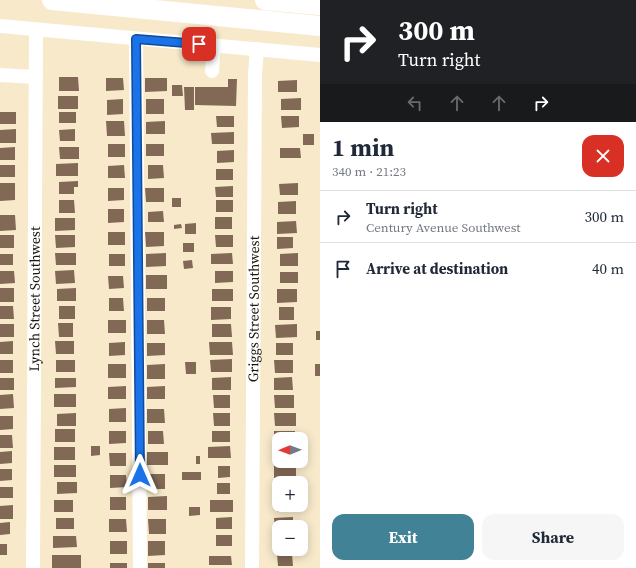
<!DOCTYPE html>
<html lang="en">
<head>
<meta charset="utf-8">
<style>
  body { margin:0; font-family:"Source Serif 4",serif; background:#f6f6f7; color:#1f2937; height:100vh; display:flex; flex-direction:column; font-size:15px; white-space:nowrap }
  * { box-sizing:border-box; margin:0 }
  p { font-size:13px; color:#747a83 }
  .icon { flex:none; width:22px; height:22px; fill:none; stroke:currentColor; stroke-width:2; stroke-linecap:round; stroke-linejoin:round }
  .map { position:relative; flex:1; overflow:hidden }
  .sheet { display:flex; flex-direction:column; background:#fff; width:316px }
  .sheet>* { flex:none }
  .top-card { background:#202124; color:#fff; overflow:hidden }
  .needle { width:26px; rotate:269deg }
  .buttons { position:absolute; left:272px; top:432px; display:grid; gap:8px }
  .buttons a { display:grid; place-items:center; width:36px; height:36px; border-radius:8px; background:#fff; box-shadow:0 2px 10px #0003; font-size:20px }
  .pin { position:absolute; display:grid; place-items:center; width:34px; height:34px; color:#fff; margin:-17px; border-radius:8px; box-shadow:0 2px 6px #0006 }
  .me { position:absolute; width:44px; margin:-22px; rotate:0deg; stroke-linejoin:round; filter:drop-shadow(0 0 3px #0008) }
  .turn { display:flex; align-items:center; gap:14px; height:84px; padding:0 12px; font-size:18px }
  .turn .icon { width:52px; height:52px; stroke-width:2.5 }
  .turn b { display:block; font-size:28px; line-height:34px }
  .lanes { display:flex; align-items:center; height:38px; padding:0 12px; background:#0003; justify-content:center; gap:20px; direction:ltr }
  .lanes .off { opacity:.35 }
  .round { display:grid; place-items:center; flex:none; width:42px; height:42px; border-radius:12px; background:#f6f6f7 }
  .summary { display:flex; align-items:center; justify-content:space-between; height:68px; padding:0 12px }
  h1 { font-size:24px; font-weight:700; line-height:30px }
  .button { display:flex; gap:8px; margin-top:auto; padding:8px 12px }
  .button a { flex:1; height:46px; border-radius:12px; background:#428296; color:#fff; font-size:16px; font-weight:700; line-height:46px; text-align:center }
  .button a+a { background:#f6f6f7; color:#1f2937 }
  ul { padding:0; list-style:none }
  li { display:flex; align-items:center; gap:12px; height:52px; padding:0 12px; border-top:1px solid #e0e1e3 }
  li div { flex:1 }
  li b { display:block; font-size:15px }
  li em { font-style:normal }
  main { display:flex; flex:1; min-height:0 }
  .map>svg:first-child { display:block }
  .building { fill:#826956 }
  .lines { fill:none; stroke-linecap:round; stroke-linejoin:round }
  .minor { stroke:#fff; stroke-width:14 }
  .highway { stroke:#fff; stroke-width:20 }
  .route-casing { stroke:#114b97; stroke-width:10 }
  .route { stroke:#1a73e8; stroke-width:7 }
  .labels { text-anchor:middle; stroke-width:3.5; stroke-linejoin:round; paint-order:stroke }
  .street-label { font-size:14px; fill:#1d180d; stroke:#fdf7eb }
</style>
</head>
<body>
<main>
<div class="map">
<svg width="320" height="568" viewBox="0 0 320 568">
  <rect width="100%" height="100%" fill="#f7e9ca"/>
  <path class="building" d="M59,77h19l1,14h-20z
    M106,78h17l1,12 -18,1z
    M145,78h22v13l-22,1z
    M228,79h9l-1,27 -41,-1v-18h33z
    M297,80v12h-19v-11z
    M172,85h10l1,11h-11z
    M184,87h10v23h-9z
    M58,96h20v13h-20z
    M301,98v12h-20v-11z
    M123,99v15l-16,1v-15z
    M146,99h18v15h-18z
    M0,112h16v12h-16z
    M59,112h17v11h-17z
    M216,116h18v11h-17z
    M281,116h18v11l-17,1z
    M106,121h18l1,15h-18z
    M165,121v13h-19v-12z
    M16,129v14h-16v-13z
    M75,129v12h-15l-1,-11z
    M234,132v12h-22l-1,-11z
    M303,134h11v11h-11z
    M108,144h17v13h-17z
    M146,144h18v12h-18z
    M15,147v13h-15v-12z
    M59,147h20v12h-19z
    M280,148h20l1,10h-21z
    M234,150v12l-17,1v-12z
    M78,163v13h-22v-12z
    M0,165h15v12h-15z
    M124,165l1,13h-17v-12z
    M148,165h15l1,13 -16,1z
    M216,169h17v11h-17z
    M78,181v6h-4v7h-15v-12z
    M0,183h15v17l-15,1z
    M298,183v12h-18l-1,-11z
    M233,186v11h-17l-1,-10z
    M108,188h16v12l-16,1z
    M145,188h19v14h-18z
    M172,198h9v9h-9z
    M59,200h15l1,13h-16z
    M216,200h17v12h-17z
    M296,201v13h-18v-12z
    M108,209h16v13l-16,1z
    M163,211l1,11h-16v-10z
    M0,215h15l1,15 -16,1z
    M215,217h17v12h-17z
    M55,218h20v12l-20,1z
    M296,221l1,12 -20,1v-12z
    M196,223v11h-11v-10z
    M181,224l1,4 -8,1v-4z
    M108,232h17v13h-17z
    M145,232h19v14l-18,1z
    M0,235h14v13h-14z
    M55,235h20v12l-19,1z
    M215,235h18v12h-17z
    M277,237h16v11l-16,1z
    M183,243h11v9h-11z
    M55,253h21v12h-20z
    M166,253v13l-20,1v-13z
    M232,253l1,11h-22v-10z
    M298,253v13h-18v-12z
    M0,254h13v11h-13z
    M109,254h16v12h-16z
    M192,260l1,8 -9,1 -1,-8z
    M74,270l1,13 -19,1 -1,-13z
    M0,271h14l1,12 -15,1z
    M215,271h18v11l-18,1z
    M280,272h18v11h-18z
    M146,275h21v14h-21z
    M108,276h15l1,12 -15,1z
    M0,288h14v14h-14z
    M76,288v13h-19v-12z
    M212,289h21v12h-21z
    M277,289h20v13l-20,1z
    M109,298h14l1,13h-15z
    M147,298h18v13h-18z
    M0,306h13l1,13h-14z
    M59,306h16v13h-16z
    M211,307h20v12l-20,1z
    M279,307h15v13h-15z
    M108,320h18v13h-18z
    M147,320h17l1,14h-18z
    M58,323h15v14h-14z
    M0,324h14v13h-14z
    M212,324h19l1,13h-20z
    M297,324v13l-21,1 -1,-13z
    M316,331h4v9h-4z
    M13,341v13h-13v-12z
    M55,341h19v13h-18z
    M125,342v13l-16,1v-13z
    M209,342h23l1,13h-23z
    M147,343h18v12l-18,1z
    M276,343h17v12h-17z
    M232,359v13h-21l-1,-12z
    M0,360h13v13h-13z
    M56,360h19v12h-19z
    M274,360h19v13h-18z
    M185,362h11v12h-10z
    M108,364h18v14h-18z
    M165,364v15h-18v-14z
    M315,364h5v12h-5z
    M231,377v13h-19v-12z
    M292,377l1,13h-19v-12z
    M0,378h14v12h-14z
    M55,378h21v9l-21,1z
    M126,386v13h-18v-12z
    M165,386v13h-18v-12z
    M13,394l1,14 -14,1v-14z
    M54,394h22v13h-22z
    M213,395h17v13h-16z
    M274,395h20v13h-19z
    M126,408v14h-17v-13z
    M147,409h17l1,14h-18z
    M76,413v13h-19v-12z
    M213,413h17v13h-16z
    M274,413h22v13h-21z
    M0,416h13v13l-13,1z
    M55,429h20v13h-20z
    M109,431h17v12l-17,1z
    M148,431h15l1,13h-16z
    M212,431h18v11h-18z
    M274,431h21v8h-16v4h-5z
    M0,435h12l1,13h-13z
    M91,446h9v9l-9,1z
    M230,446l1,12h-23v-11z
    M54,447h21v13h-21z
    M274,449h5v12h-5z
    M12,451v12l-12,1v-12z
    M147,452h21v13h-21z
    M109,453h17v13h-16z
    M196,456h4v8h-4z
    M54,465h22v12h-22z
    M274,465h22v13h-22z
    M218,466h12v11l-12,1z
    M0,469h12v11l-12,1z
    M182,472h19v8h-19z
    M147,474h18v15h-18z
    M110,475h16l1,12 -17,1z
    M57,482h20v11l-20,1z
    M217,483h13v11h-13z
    M274,483h5v13h-5z
    M0,487h13v11h-13z
    M167,496v14h-19v-13z
    M110,497h16v13h-16z
    M54,500h19v12h-19z
    M210,500h23v12h-23z
    M276,501h3v4h12l1,7h-15z
    M13,505v14h-13v-13z
    M189,507h11v8l-11,1z
    M232,517v12h-16v-11z
    M293,517v10h-14v4h-4l-1,-13z
    M56,518h18v11h-18z
    M109,519h17l1,13h-18z
    M148,519h18v15h-17z
    M10,522v12l-10,1v-12z
    M216,535h16v11h-16z
    M53,536h23l1,11 -24,1z
    M273,537h6v12h-5z
    M110,541h17v13h-17z
    M148,541h17v14l-17,1z
    M0,544h7v11h-7z
    M277,554h15l1,12h-15z
    M52,555h29v13h-29z
    M209,556h22l1,9h-23z
    M110,563h17v5h-17z
    M148,563h17v5h-17z"/>
  <g class="lines">
    <g class="minor">
      <path d="M0,26l320,29"/>
      <path d="M136,39l4,529"/>
      <path d="M212,71l2,-25"/>
      <path d="M0,75l36,2"/>
      <path id="s1" d="M33,568l3,-537"/>
      <path id="s2" d="M252,568l3,-494 2,-25"/>
    </g>
    <path class="highway" d="M52,0l268,26
      M265,0l55,5"/>
  </g>
  <g class="lines">
    <g class="route-casing">
      <path id="route" d="M140,475l-4,-436 63,5"/>
    </g>
    <use href="#route" class="route"/>
  </g>
  <g class="labels">
    <g class="street-label">
      <text dy="5" stroke="none"><textPath href="#s1" startOffset="269">Lynch Street Southwest</textPath></text>
      <text dy="5" stroke="none"><textPath href="#s2" startOffset="259">Griggs Street Southwest</textPath></text>
    </g>
  </g>
</svg>
<div class="buttons">
<a><svg class="needle" viewBox="-14 -14 28 28"><path d="M0-13l5 13h-10z" fill="#e53935"/><path d="M0 13l5-13h-10z" fill="#747a83"/></svg></a>
<a>+</a>
<a>−</a>
</div>
<div class="pin" style="left:199px;top:44px;background:#d93025"><svg class="icon" aria-label="arrive" viewBox="0 0 24 24"><path d="M6 21V4h12l-3 4 3 4H6"/></svg></div>
<svg class="me" style="left:140px;top:475px" viewBox="-20 -20 40 40"><path d="M0-17L14 15 0 8-14 15z" fill="#1a73e8" stroke="#fff" stroke-width="4"/></svg>
</div>
<section class="sheet">
<div class="top-card">
<div class="turn"><svg class="icon" aria-label="right" viewBox="0 0 24 24"><path d="M7 20v-9h11M14 6l5 5-5 5"/></svg><div><b>300 m</b>Turn right</div></div>
<div class="lanes"><svg class="icon off" aria-label="left" viewBox="0 0 24 24"><path d="M17 20v-9H6M10 6l-5 5 5 5"/></svg><svg class="icon off" aria-label="ahead" viewBox="0 0 24 24"><path d="M12 20V5M6 11l6-6 6 6"/></svg><svg class="icon off" aria-label="ahead" viewBox="0 0 24 24"><path d="M12 20V5M6 11l6-6 6 6"/></svg><svg class="icon" aria-label="right" viewBox="0 0 24 24"><path d="M7 20v-9h11M14 6l5 5-5 5"/></svg></div>
</div>
<div class="summary"><div><h1>1 min</h1><p>340 m · 21:23</p></div><a class="round" style="background:#d93025;color:#fff"><svg class="icon" aria-label="close" viewBox="0 0 24 24"><path d="M6 6l12 12M18 6L6 18"/></svg></a></div>
<ul>
<li><svg class="icon" aria-label="right" viewBox="0 0 24 24"><path d="M7 20v-9h11M14 6l5 5-5 5"/></svg><div><b>Turn right</b><p>Century Avenue Southwest</p></div><em>300 m</em></li>
<li><svg class="icon" aria-label="arrive" viewBox="0 0 24 24"><path d="M6 21V4h12l-3 4 3 4H6"/></svg><div><b>Arrive at destination</b></div><em>40 m</em></li>
</ul>
<div class="button"><a>Exit</a><a>Share</a></div>
</section>
</main>
</body>
</html>
